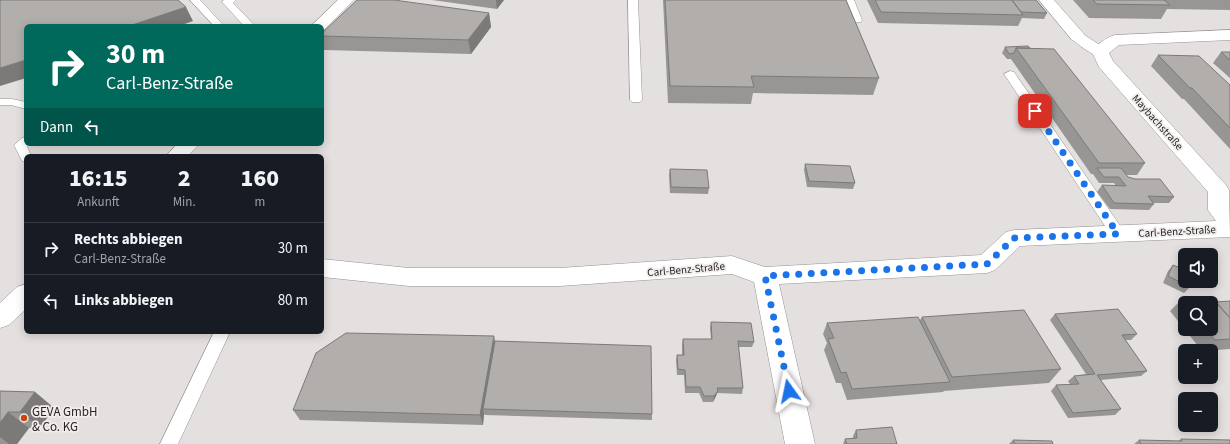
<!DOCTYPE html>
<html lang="de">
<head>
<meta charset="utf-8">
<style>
  body { margin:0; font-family:"Source Sans 3",sans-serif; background:#20242c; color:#f1f3f6; height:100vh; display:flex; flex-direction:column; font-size:15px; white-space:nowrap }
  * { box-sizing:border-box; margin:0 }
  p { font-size:13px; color:#9ea1a6 }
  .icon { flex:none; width:22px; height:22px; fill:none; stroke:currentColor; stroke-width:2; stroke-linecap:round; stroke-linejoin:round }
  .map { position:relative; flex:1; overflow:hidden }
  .sheet { position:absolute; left:24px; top:154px; width:300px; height:180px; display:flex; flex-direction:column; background:#171b24; border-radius:6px; box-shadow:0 2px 10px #0003 }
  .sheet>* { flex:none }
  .top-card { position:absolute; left:24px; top:24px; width:300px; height:122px; border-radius:6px; box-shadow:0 2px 10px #0003; background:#00695c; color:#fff; overflow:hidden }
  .tools { position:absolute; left:1178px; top:248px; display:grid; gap:8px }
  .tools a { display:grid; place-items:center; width:40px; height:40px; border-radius:6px; background:#171b24; box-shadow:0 2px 10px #0003; font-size:20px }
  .pin { position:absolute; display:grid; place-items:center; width:34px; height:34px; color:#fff; margin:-17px; border-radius:8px; box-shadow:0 2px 6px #0006 }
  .me { position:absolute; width:44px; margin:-22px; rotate:348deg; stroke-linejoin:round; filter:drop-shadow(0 0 3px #0008) }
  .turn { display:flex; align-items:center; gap:14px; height:84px; padding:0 16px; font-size:18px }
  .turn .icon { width:52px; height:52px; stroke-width:2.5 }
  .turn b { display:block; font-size:28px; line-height:34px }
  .then { display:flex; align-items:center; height:38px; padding:0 16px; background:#0003; gap:8px; font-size:15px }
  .eta { display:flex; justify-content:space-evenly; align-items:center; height:68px; text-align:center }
  .eta b { font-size:24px; font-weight:800; line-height:28px }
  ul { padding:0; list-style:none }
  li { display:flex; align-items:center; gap:12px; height:52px; padding:0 16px; border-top:1px solid #363941 }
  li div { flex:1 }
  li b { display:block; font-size:15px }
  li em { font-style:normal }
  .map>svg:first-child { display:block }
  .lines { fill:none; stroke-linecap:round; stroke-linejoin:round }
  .service-casing { stroke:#969291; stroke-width:1 }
  .pedestrian-casing { stroke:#969291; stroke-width:1 }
  .minor-casing { stroke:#969291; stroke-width:1 }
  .tertiary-casing { stroke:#969291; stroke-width:1 }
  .service { fill:#fff; fill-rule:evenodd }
  .pedestrian { fill:#fff; fill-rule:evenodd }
  .minor { fill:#fff; fill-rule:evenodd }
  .tertiary { fill:#fff; fill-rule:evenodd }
  .wall { fill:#989694; fill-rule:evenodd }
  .shaded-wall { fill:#7c7a78 }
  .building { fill:#b1aeac; stroke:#7c7a78 }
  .route { stroke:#1a73e8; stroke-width:7; stroke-dasharray:0 12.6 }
  .poi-dot { fill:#cc4413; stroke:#f2edec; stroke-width:1.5 }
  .labels { text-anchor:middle; stroke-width:3.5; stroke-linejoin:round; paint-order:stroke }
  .street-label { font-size:11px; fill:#272525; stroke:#f2edec }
  .near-poi-label { font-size:13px; fill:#272525; stroke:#f2edec; text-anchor:start }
</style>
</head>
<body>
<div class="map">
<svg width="1230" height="444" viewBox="0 0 1230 444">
  <rect width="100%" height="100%" fill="#e4e0df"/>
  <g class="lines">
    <g class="service-casing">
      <path id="service" d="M190,0h10l24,26h-10z
        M224,0h12l-3,3 22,23h-11l-20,-22 -2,-2z
        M628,0h10l4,100 -2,2h-8l-2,-2z
        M844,0h10l8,20 -1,2h-8z
        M1010,71l4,1 109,158 2,4 -2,4 -5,1 -5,-1 -109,-164z
        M0,99h12l14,3v7l-15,-4h-11z
        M26,137v7h4l-3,2 4,10h-5v6l-4,-1 -8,-16 8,-7z
        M214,332h16l-52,112h-18z"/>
    </g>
    <g class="pedestrian-casing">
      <path id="pedestrian" d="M1078,32l5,2 23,15 2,3 -2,3c-13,3 -24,-8 -33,-15l-3,-3 3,-3z"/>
    </g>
    <g class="minor-casing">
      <path id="minor" d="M1039,0h15l30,34 2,3 -2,3 -6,2 -6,-2z
        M1230,30v10l-111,5 -10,8 4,8 113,124 3,5 1,47 -210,9 -25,24 -8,3 -208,11 36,160h-30l-31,-162 -22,-8 -172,12h-151l-87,-9v-18l87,9h151l172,-12 33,11 216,-12 25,-23 8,-2 202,-9 -8,-11v-18l-109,-125 -7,-15c5,-8 13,-14 23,-17z"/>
    </g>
    <g class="tertiary-casing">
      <path id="tertiary" d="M338,0h16l-29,29 -3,1v-4h-11z
        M177,144h22l-11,12h-22z
        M26,284v25l-17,16 -9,3v-25l17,-16z"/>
    </g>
    <use href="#service" class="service"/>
    <use href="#pedestrian" class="pedestrian"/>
    <use href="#minor" class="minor"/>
    <use href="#tertiary" class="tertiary"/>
  </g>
  <path class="wall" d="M432,0h72l-7,9z
    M663,0h183l33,78 -6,17 -120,-2 -2,11 -83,-1z
    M867,0h169l11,13 -3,6 -22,-1 -4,8 -140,-3z
    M1073,0h157v10l-63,-1 -6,10 -72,-1z
    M489,13l2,14 -20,27 -147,-4 -2,-4v-13z
    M1005,47l25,1 115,115 -8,12h-11l2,2 46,20 -5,6h-17l2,1 -5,6 -39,-1 -13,-17 5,-7 14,1 -2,-3h-15l-6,-9h-2l-80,-115h-4l-5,-6z
    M1221,52h9v26l-17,-15z
    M1158,55l72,30v64l-46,-50h-2l-31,-33z
    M805,164l50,19 -2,6 -46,-2 -3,-17z
    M670,169l39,19 -1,6 -38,-1 -1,-18z
    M1173,265l17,22 -6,6 -21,-10 5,-12z
    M1181,300l35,2 14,-1v48l-28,2 -32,-40zM1185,303l26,26h-26z
    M1055,314l82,20 -6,6h-6l22,31 -6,5 -40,4 20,29 -6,6 -47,3 -17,-27 5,-6 14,-1 -2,-3 6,-5 12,-2 -36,-54z
    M922,317l139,52 -12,14 -105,8 -1,1 -96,8 -6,-17h-5l-12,-33 3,-7 -4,-9 4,-11 93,-3z
    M711,322l43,20 -2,5h-14l5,41 -1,6 -25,-1 -1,3 -3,6h-10l-4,-9h-14l-1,-18h-7l-1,-15 1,-5h5v-11l1,-5h28l-1,-11z
    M495,341l157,73v6l-167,-5 -1,-1 -1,11 -183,-5 -7,-10z
    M0,391l35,1 19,16 -14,20h-11l-12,16h-17z
    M856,430l41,14h-54l2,-5 8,-1v-2z
    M1181,439l49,5h-96l5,-4 39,1z
    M1013,440l40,4h-44z"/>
  <path class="shaded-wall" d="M496,0h8l-7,9z
    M186,7l7,14 -14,5h-50z
    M489,13l2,14 -20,27 -3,-14z
    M26,60v18l-26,8v-18z
    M494,336l2,11 -13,62 1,5 -1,11 -3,-10z
    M718,391l-2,5 -3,6 1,-6z
    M35,392l19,16 -14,20 -20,-16z
    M8,412l21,16 -12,16h-8l-9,-7v-14z"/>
  <path class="building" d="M0,0h178l8,7 -57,19h-103v34l-26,8z
    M357,0h37l95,13 -21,27 -146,-4v-3z
    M665,0h181l33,78 -128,-2 3,11 -84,-1z
    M875,0h137l11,15 -142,-3z
    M1012,0h24l11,13 -26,-1z
    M1093,0h71l6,5 -73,-1z
    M1028,46l2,2h-14l-2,5 -5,1 -4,-7z
    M1016,48l38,1 91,114h-46z
    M1221,52h9v8z
    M1158,55l41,1 31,29v43l-38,-40h-2z
    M805,164l45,2 5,17 -46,-2z
    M1097,168h24l7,9 7,2h25l14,18 -26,-1 6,8 -40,-1 -12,-18 24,1 -7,-9h-15z
    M670,169l37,1 2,18 -38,-1z
    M1173,265l12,5v11h8l-3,6 -22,-11z
    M1212,298l18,20v21l-15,1 -10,-11h6v-26h-26v2l-4,-5z
    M1230,301v17l-14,-16z
    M1118,309l19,25 -15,1 25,36 -50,4 24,34 -48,4 -17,-28 23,-1 -5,-8 21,-2 -40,-60z
    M1024,310l37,59 -109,8 -30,-60z
    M918,317l32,65 -98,7 -6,-17 -5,1 -13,-34 6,-1 -7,-15z
    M711,322l40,1 3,19 -16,-1 5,47h-26l1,3 -4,5h-10l-4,-9h-14l-1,-17 -7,-1 -1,-14h7l-1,-16h29z
    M346,333l148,3 -14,79 -187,-5 23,-57z
    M495,341l156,5 1,68 -169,-5z
    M0,391l35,1 -15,20h-12l-8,11z
    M892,427l5,17h-50l-2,-5 12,-1 -1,-8z
    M1181,439l49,1v4h-89l-2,-4 43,1z
    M1013,440l39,1 1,3h-38z"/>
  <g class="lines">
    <path class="route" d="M789,391l-24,-115 222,-12 27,-26 104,-4 -83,-123"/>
  </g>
  <circle class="poi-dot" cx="24" cy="418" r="4"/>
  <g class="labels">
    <g class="street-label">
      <text transform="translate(1158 122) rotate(48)" y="4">Maybachstraße</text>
      <text transform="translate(1177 231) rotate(-3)" y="4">Carl-Benz-Straße</text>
      <text transform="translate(686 269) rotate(-5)" y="4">Carl-Benz-Straße</text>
    </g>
    <g class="near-poi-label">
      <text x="32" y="416">GEVA GmbH<tspan x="32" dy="15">&amp; Co. KG</tspan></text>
    </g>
  </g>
</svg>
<div class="tools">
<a><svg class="icon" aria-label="sound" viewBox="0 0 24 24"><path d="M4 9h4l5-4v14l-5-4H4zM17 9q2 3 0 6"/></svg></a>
<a><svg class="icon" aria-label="search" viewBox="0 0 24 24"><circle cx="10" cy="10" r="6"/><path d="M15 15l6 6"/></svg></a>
<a>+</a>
<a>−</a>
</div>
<div class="pin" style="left:1035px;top:111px;background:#d93025"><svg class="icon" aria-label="arrive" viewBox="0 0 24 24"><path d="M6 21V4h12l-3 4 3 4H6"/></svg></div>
<svg class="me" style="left:789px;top:391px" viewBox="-20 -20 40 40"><path d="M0-17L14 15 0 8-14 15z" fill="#1a73e8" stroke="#fff" stroke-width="4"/></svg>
<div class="top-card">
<div class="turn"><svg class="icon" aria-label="right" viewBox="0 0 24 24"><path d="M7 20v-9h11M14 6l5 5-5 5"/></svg><div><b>30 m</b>Carl-Benz-Straße</div></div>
<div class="then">Dann<svg class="icon" aria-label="left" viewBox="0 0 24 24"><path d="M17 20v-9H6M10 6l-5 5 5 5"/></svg></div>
</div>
<section class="sheet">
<div class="eta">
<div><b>16:15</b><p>Ankunft</p></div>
<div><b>2</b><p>Min.</p></div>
<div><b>160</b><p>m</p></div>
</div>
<ul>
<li><svg class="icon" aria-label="right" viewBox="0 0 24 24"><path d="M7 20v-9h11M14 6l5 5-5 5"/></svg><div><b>Rechts abbiegen</b><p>Carl-Benz-Straße</p></div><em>30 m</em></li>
<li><svg class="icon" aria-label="left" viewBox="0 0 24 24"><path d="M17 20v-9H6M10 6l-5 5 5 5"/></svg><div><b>Links abbiegen</b></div><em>80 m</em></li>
</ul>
</section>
</div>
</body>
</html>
